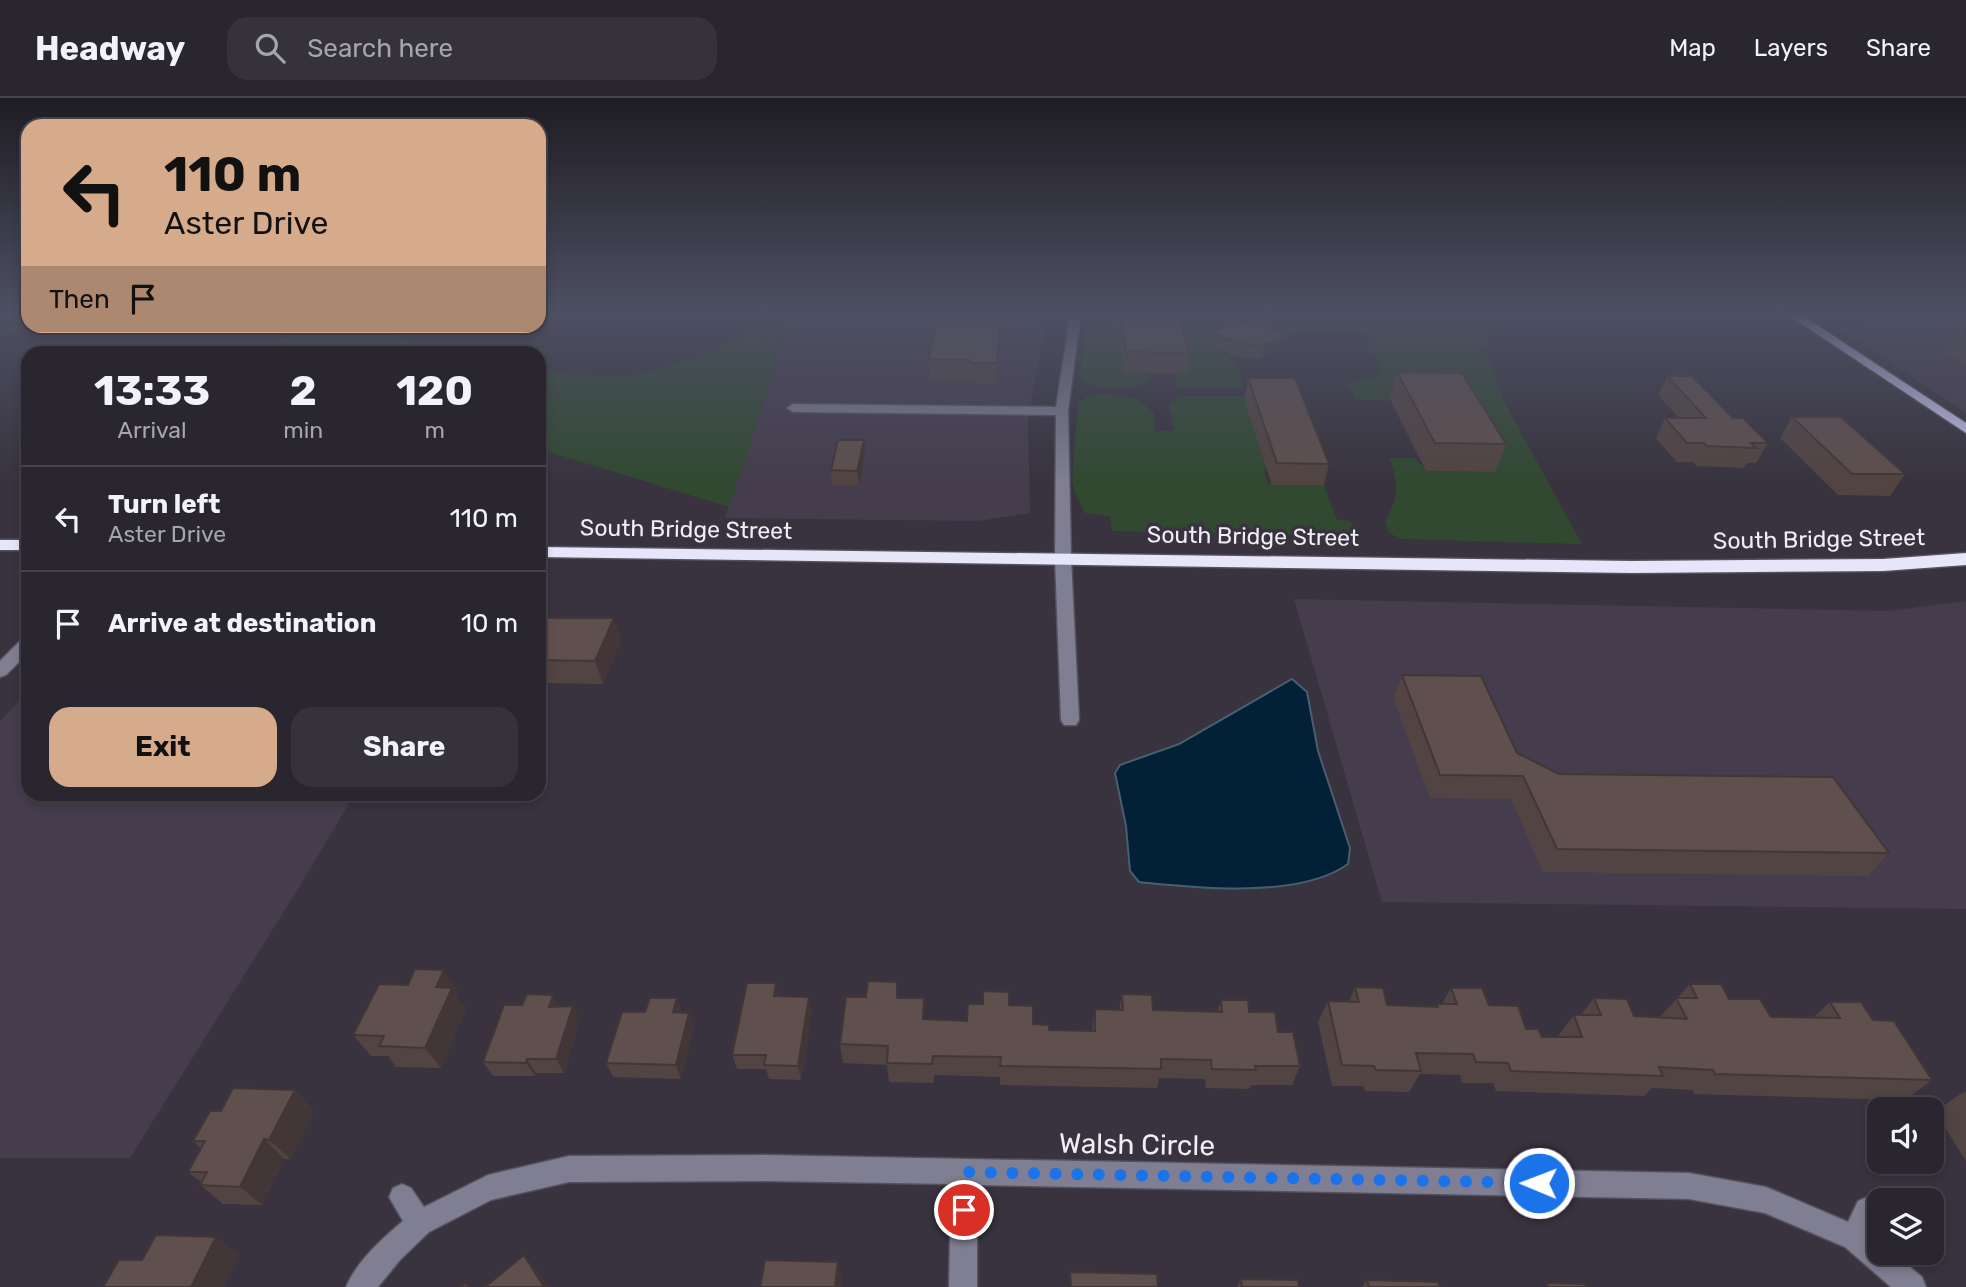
<!DOCTYPE html>
<html lang="en">
<head>
<meta charset="utf-8">
<style>
  body { margin:0; font-family:Rubik,sans-serif; background:#36323b; color:#f1f3f6; height:100vh; display:flex; flex-direction:column; font-size:26px; white-space:nowrap }
  * { box-sizing:border-box; margin:0 }
  p { font-size:23px; color:#a5a5aa }
  .icon { flex:none; width:38px; height:38px; fill:none; stroke:currentColor; stroke-width:2; stroke-linecap:round; stroke-linejoin:round }
  .map { position:relative; flex:1; overflow:hidden }
  .drawer { position:absolute; left:21px; top:248px; width:525px; height:455px; display:flex; flex-direction:column; background:#2a262f; border-radius:21px; box-shadow:0 4px 10px #0003,0 0 0 2px #46434b }
  .drawer>* { flex:none }
  .top-card { position:absolute; left:21px; top:21px; width:525px; height:214px; border-radius:21px; box-shadow:0 4px 10px #0003,0 0 0 2px #46434b; background:#d6ab8b; color:#111; overflow:hidden }
  .fabs { position:absolute; left:1867px; top:999px; display:grid; gap:14px }
  .fabs a { display:grid; place-items:center; width:77px; height:77px; border-radius:14px; background:#2a262f; box-shadow:0 4px 10px #0003,0 0 0 2px #46434b; font-size:35px }
  .pin { position:absolute; display:grid; place-items:center; width:60px; height:60px; color:#fff; margin:-30px; border:4px solid #fff; border-radius:50%; box-shadow:0 2px 7px #0007 }
  .me { position:absolute; width:77px; margin:-38px; rotate:271deg; stroke-linejoin:round; filter:drop-shadow(0 0 5px #0008) }
  .turn { display:flex; align-items:center; gap:24px; height:147px; padding:0 28px; font-size:32px }
  .turn .icon { width:91px; height:91px; stroke-width:2.5 }
  .turn b { display:block; font-size:49px; line-height:60px }
  .then { display:flex; align-items:center; height:66px; padding:0 28px; background:#0003; gap:14px; font-size:26px }
  .eta { display:flex; justify-content:space-evenly; align-items:center; height:119px; text-align:center }
  .eta b { font-size:42px; font-weight:700; line-height:49px }
  .button { display:flex; gap:14px; margin-top:auto; padding:14px 28px }
  .button a { flex:1; height:80px; border-radius:21px; background:#d6ab8b; color:#111; font-size:28px; font-weight:700; line-height:80px; text-align:center }
  .button a+a { background:#36323b; color:#f1f3f6 }
  ul { padding:0; list-style:none }
  li { display:flex; align-items:center; gap:21px; height:105px; padding:0 28px; border-top:2px solid #46434b }
  li div { flex:1 }
  li b { display:block; font-size:26px }
  li em { font-style:normal }
  header { display:flex; align-items:center; gap:42px; box-sizing:border-box; height:98px; padding:0 35px; background:#2a262f; border-bottom:2px solid #46434b }
  header strong { font-size:33px }
  nav { display:flex; gap:38px; margin-inline-start:auto; font-size:24px }
  .search { width:490px; height:63px; background:#36323b; display:flex; align-items:center; gap:18px; box-sizing:border-box; padding:0 24px; border-radius:21px; color:#a5a5aa; font-size:26px }
  .map>svg:first-child { display:block }
  .commercial { fill:#453d4d }
  .green { fill:#314931 }
  .water { fill:#022136; stroke:#495e6f; stroke-width:2 }
  .lines { fill:none; stroke-linecap:round; stroke-linejoin:round }
  .minor-casing { stroke:#55515c; stroke-width:3 }
  .major-casing { stroke:#55515c; stroke-width:3 }
  .highway-casing { stroke:#55515c; stroke-width:3 }
  .minor { fill:#7f7e92; fill-rule:evenodd }
  .major { fill:#c9c5ef; fill-rule:evenodd }
  .highway { fill:#e7e5fa; fill-rule:evenodd }
  .wall { fill:#524442 }
  .shaded-wall { fill:#423736 }
  .building { fill:#5f4f4d; stroke:#423736; stroke-width:2 }
  .route { stroke:#1a73e8; stroke-width:12; stroke-dasharray:0 21.6 }
  .labels { text-anchor:middle; stroke-width:7; stroke-linejoin:round; paint-order:stroke }
  .street-label { font-size:23px; fill:#f0edf5; stroke:#38333f }
  .near-street-label { font-size:28px; fill:#f0edf5; stroke:#38333f }
</style>
</head>
<body>
<header>
<strong>Headway</strong>
<div class="search"><svg class="icon" aria-label="search" viewBox="0 0 24 24"><circle cx="10" cy="10" r="6"/><path d="M15 15l6 6"/></svg>Search here</div>
<nav><a>Map</a><a>Layers</a><a>Share</a></nav>
</header>
<div class="map">
<svg width="1966" height="1189" viewBox="0 0 1966 1189">
  <rect width="100%" height="100%" fill="#38333f"/>
  <path class="commercial" d="M1966,217v98l-132,-88z
    M791,222h255l-18,101 2,92 -53,8 -252,-3z
    M1294,501l594,12 78,-10v308l-584,-7z
    M28,594v102l326,1 -56,94 -168,269h-130v-437z"/>
  <path class="green" d="M0,216h28v12h6l-34,11z
    M1076,216h447l-20,6 -13,9 -2,18 -8,2 6,5 21,53 75,137 -180,-5 -13,-6 -4,-11c14,-26 14,-38 4,-64h26l11,13 68,1 -104,-72h-35l-8,-15 17,-7 15,-1 2,-12 -5,-9 -7,-4v-15l-5,-4 -62,-4 -5,5h-63l-17,11 11,12 8,3 8,28h-60l-7,-1 -3,-14 -57,-51 7,50 25,1v8c-17,10 -55,11 -69,-4l6,-58z
    M773,218l18,4 -62,187 -190,-58v-78c27,2 58,7 86,5 51,-6 105,-33 148,-60z
    M264,228h119l45,27h-130z
    M1098,296c20,1 43,1 56,20l1,17h19l-5,-27 11,-8h102l-37,3 22,70 -4,1 5,14 56,1 13,35 14,1 4,10 -8,6 -235,-6 -2,-15 -25,-3 -10,-20 -3,-13 6,-78 11,-6z"/>
  <path class="water" d="M1292,581l15,13 11,59 32,97 -2,16c-48,35 -151,24 -209,18l-9,-11 -4,-45 -11,-53 5,-8 59,-21z"/>
  <g class="lines">
    <g class="minor-casing">
      <path id="minor" d="M1793,216h36l-33,6 -6,-3z
        M1070,219l10,2 -12,92 3,147 8,162 -3,5h-12l-3,-5 -6,-162 1,-143 -263,-3 -6,-4 6,-4 263,3z
        M28,539v16l-22,22 -6,2v-16l22,-22z
        M767,1057l922,18 77,14 82,35 10,-21 9,-4 9,4 4,11 -10,22 10,8v11h13l29,24 4,10h-35l-46,-40 -80,-34 -76,-14 -712,-14v102h-28l2,-103 -184,-3 -198,1 -78,18 -62,32 -29,28 -22,27h-32c11,-26 36,-48 57,-66l-14,-24 4,-9 9,-4 9,4 13,19 64,-32 81,-19z"/>
    </g>
    <g class="major-casing">
      <path id="major" d="M1787,216h13l166,109v10z"/>
    </g>
    <g class="highway-casing">
      <path id="highway" d="M0,442h28v10h-28z
        M539,449l1093,14 251,-2 83,-6v12l-83,6 -251,2 -1093,-16z"/>
    </g>
    <use href="#minor" class="minor"/>
    <use href="#major" class="major"/>
    <use href="#highway" class="highway"/>
  </g>
  <path class="wall" d="M1117,216h62l10,39 -3,20h-62l-8,-51z
    M1966,230v36l-26,-15 13,-20z
    M1212,233l71,18 -21,9 -15,1 -16,-4 -22,-11z
    M1000,239l-4,47 -26,-1v-2l-40,-1 -1,-21z
    M1397,274l109,72 -11,28 -69,-1 -36,-72z
    M1667,278l66,42 35,25 -12,20h-9l-3,5 -48,-2 -3,-4h-16l-21,-24 9,-20h14l-21,-23z
    M1248,280l81,86 -5,21h-52l-28,-86z
    M1792,319l113,57 -15,22 -52,-1 -58,-57z
    M865,357l-6,30h-27l-1,-15z
    M539,520l82,22 -18,44 -64,-1z
    M1402,577l115,78 42,21 330,79 -21,23 -325,-4 -32,-73 -81,-1 -37,-100z
    M897,884l1,16 27,21 42,2 42,-16 24,19 16,6 43,1 3,-22 24,1 3,-16 31,16 64,2 4,-12 28,12 29,20 22,34 -8,19h-41l-2,4 -43,-1 -1,-9 -46,-1 -2,10 -157,-3v-8l-66,-2v8l-45,-1 -2,-17 -44,-2 -3,-19z
    M1690,886l39,15 42,18 42,1 17,-16 43,18 59,60 -27,20 -211,-6 -1,-4 -41,-2 -8,8 -148,-5 -3,-8h-31l-2,-8 -40,-1 -11,18 -44,-1 -2,-5h-31l-14,-64 10,-21 21,1 6,-15 32,18 49,1 1,-2h5l9,-16 38,17 53,32 16,-1 16,-21h7l13,-17 40,18 25,2z
    M458,893l-2,4 10,14 -25,59 -45,-1 -8,-11h-17l-18,-21z
    M779,898l33,15 -11,69 -32,-1 -3,-10h-29l-5,-14z
    M560,909l20,13 -16,53h-28l-1,3h-42l-10,-14z
    M683,915h6l5,14 -13,52 -68,-2 -7,-14z
    M1963,994h3v69l-31,-49z
    M314,1012l-24,49h-5l-23,46 -39,-1 -23,-19 1,-3 -13,-10 13,-24 -8,-7z
    M1241,1181l58,8h-62z
    M1367,1182l73,7h-78z"/>
  <path class="shaded-wall" d="M1000,219v20l-4,47 1,-21z
    M1286,238l-3,13 -21,9 3,-14z
    M864,342l1,15 -6,30 -2,-14z
    M614,520l7,22 -18,44 -8,-23z
    M444,872l14,21 -2,4 10,14 -25,59 -16,-20 11,-61z
    M776,885l3,15 -5,-2z
    M553,897l8,14 -12,-2z
    M809,899l3,14 -11,69 -3,-14z
    M677,900l6,15 -10,-1z
    M573,908l7,14 -16,53 -8,-14z
    M689,915l5,14 -13,52 -5,-14z
    M527,961l9,14 -1,3 -9,-13z
    M295,992l19,20 -24,49 -21,-19z
    M264,1041l21,20 -23,46 -22,-18z
    M216,1139l24,17 -16,33h-33z
    M524,1157l15,18 9,14h-4z
    M838,1164l5,17 -1,8h-7z"/>
  <path class="building" d="M1120,216h59l10,39 -63,-1z
    M937,218l63,1 -3,46h-27v-3l-41,-1z
    M1248,224l16,3 22,11 -21,8 -16,1 -16,-3 -21,-11 21,-8z
    M1966,230v8l-13,-7z
    M1397,274l65,1 44,71 -71,-1z
    M1667,278h25l41,42h10l25,25h-17l5,5 -49,-2 -3,-3h-17l-22,-25h41z
    M1248,280h47l34,86 -52,-1z
    M1792,319h49l64,57h-53z
    M838,342h26l-7,31 -26,-1z
    M539,520h75l-19,43 -56,-1z
    M1402,577l79,1 36,77 42,21 274,3 56,76 -332,-4 -34,-73 -83,-1z
    M415,871l29,1 -8,17 16,1 -27,60 -46,-2 5,-10 -31,-1 26,-51 29,1z
    M868,883l29,1v16h27l-1,21 44,2 1,-17h15v-13l26,1v13l24,1v18l16,1v5l46,1v-22l28,1 -1,-16 30,1 1,15 69,2 -1,-12h27l1,12h26l3,20h15l7,34h-45l1,4 -44,-1 -1,-9 -50,-1v10l-161,-3 1,-9 -68,-1 -1,8 -45,-1 1,-17 -48,-2 6,-47h20z
    M747,885h29l-2,13 35,1 -11,69 -34,-1 2,-10h-34z
    M1690,886h31l8,15h31l11,18 69,1 -10,-16h31l12,18 21,1 38,59 -217,-6 -2,-4 -54,-3 4,9 -152,-5 -3,-8 -32,-1 -3,-8 -57,-1 5,18 -45,-1 -2,-4 -32,-1 -14,-64 31,1 -4,-15 28,1 4,17 51,2 -1,-3h20l-6,-16h31l7,17 29,1 8,23h12l4,8h40l-8,-22h27l-7,-17 33,1 7,17 53,3 -11,-21h21z
    M527,896l26,1 -4,12 24,-1 -17,53h-29l-1,4 -43,-1 21,-57h18z
    M650,900h27l-4,14 16,1 -13,52 -70,-2 16,-51h23z
    M233,990l62,2 -26,50 -5,-1 -24,48 -40,-2 7,-13h-19l17,-31h-12l17,-30h11z
    M156,1137l60,2 -25,50h-88l16,-27h23z
    M524,1157l20,32h-59z
    M765,1162l73,2 -3,25h-75z
    M1070,1174l87,2 1,13h-87z
    M1241,1181l57,1 1,7h-57z
    M1367,1182l71,2 2,5h-71z
    M466,1185l2,4h-8z
    M1547,1185l38,1 1,3h-38z"/>
  <linearGradient id="sky" x2="0" y2="1"><stop stop-color="#1f1c23"/><stop offset="0.56" stop-color="#4d5063"/><stop offset="1" stop-color="#4d5063" stop-opacity="0"/></linearGradient>
  <rect width="1966" height="383" fill="url(#sky)"/>
  <g class="lines">
    <path class="route" d="M964,1112v-38l575,11"/>
  </g>
  <g class="labels">
    <g class="street-label">
      <text transform="translate(686 431) rotate(1)" y="8">South Bridge Street</text>
      <text transform="translate(1253 438) rotate(1)" y="8">South Bridge Street</text>
      <text transform="translate(1819 441) rotate(-1)" y="8">South Bridge Street</text>
    </g>
    <g class="near-street-label">
      <text transform="translate(1137 1046) rotate(1)" y="10">Walsh Circle</text>
    </g>
  </g>
</svg>
<div class="fabs">
<a><svg class="icon" aria-label="sound" viewBox="0 0 24 24"><path d="M4 9h4l5-4v14l-5-4H4zM17 9q2 3 0 6"/></svg></a>
<a><svg class="icon" aria-label="layers" viewBox="0 0 24 24"><path d="M12 4l9 5-9 5-9-5zM3 14l9 5 9-5"/></svg></a>
</div>
<div class="pin" style="left:964px;top:1112px;background:#d93025"><svg class="icon" aria-label="arrive" viewBox="0 0 24 24"><path d="M6 21V4h12l-3 4 3 4H6"/></svg></div>
<svg class="me" style="left:1539px;top:1085px" viewBox="-20 -20 40 40"><circle r="17" fill="#1a73e8" stroke="#fff" stroke-width="3"/><path d="M0-11L8 9 0 5-8 9z" fill="#fff"/></svg>
<div class="top-card">
<div class="turn"><svg class="icon" aria-label="left" viewBox="0 0 24 24"><path d="M17 20v-9H6M10 6l-5 5 5 5"/></svg><div><b>110 m</b>Aster Drive</div></div>
<div class="then">Then<svg class="icon" aria-label="arrive" viewBox="0 0 24 24"><path d="M6 21V4h12l-3 4 3 4H6"/></svg></div>
</div>
<section class="drawer">
<div class="eta">
<div><b>13:33</b><p>Arrival</p></div>
<div><b>2</b><p>min</p></div>
<div><b>120</b><p>m</p></div>
</div>
<ul>
<li><svg class="icon" aria-label="left" viewBox="0 0 24 24"><path d="M17 20v-9H6M10 6l-5 5 5 5"/></svg><div><b>Turn left</b><p>Aster Drive</p></div><em>110 m</em></li>
<li><svg class="icon" aria-label="arrive" viewBox="0 0 24 24"><path d="M6 21V4h12l-3 4 3 4H6"/></svg><div><b>Arrive at destination</b></div><em>10 m</em></li>
</ul>
<div class="button"><a>Exit</a><a>Share</a></div>
</section>
</div>
</body>
</html>
